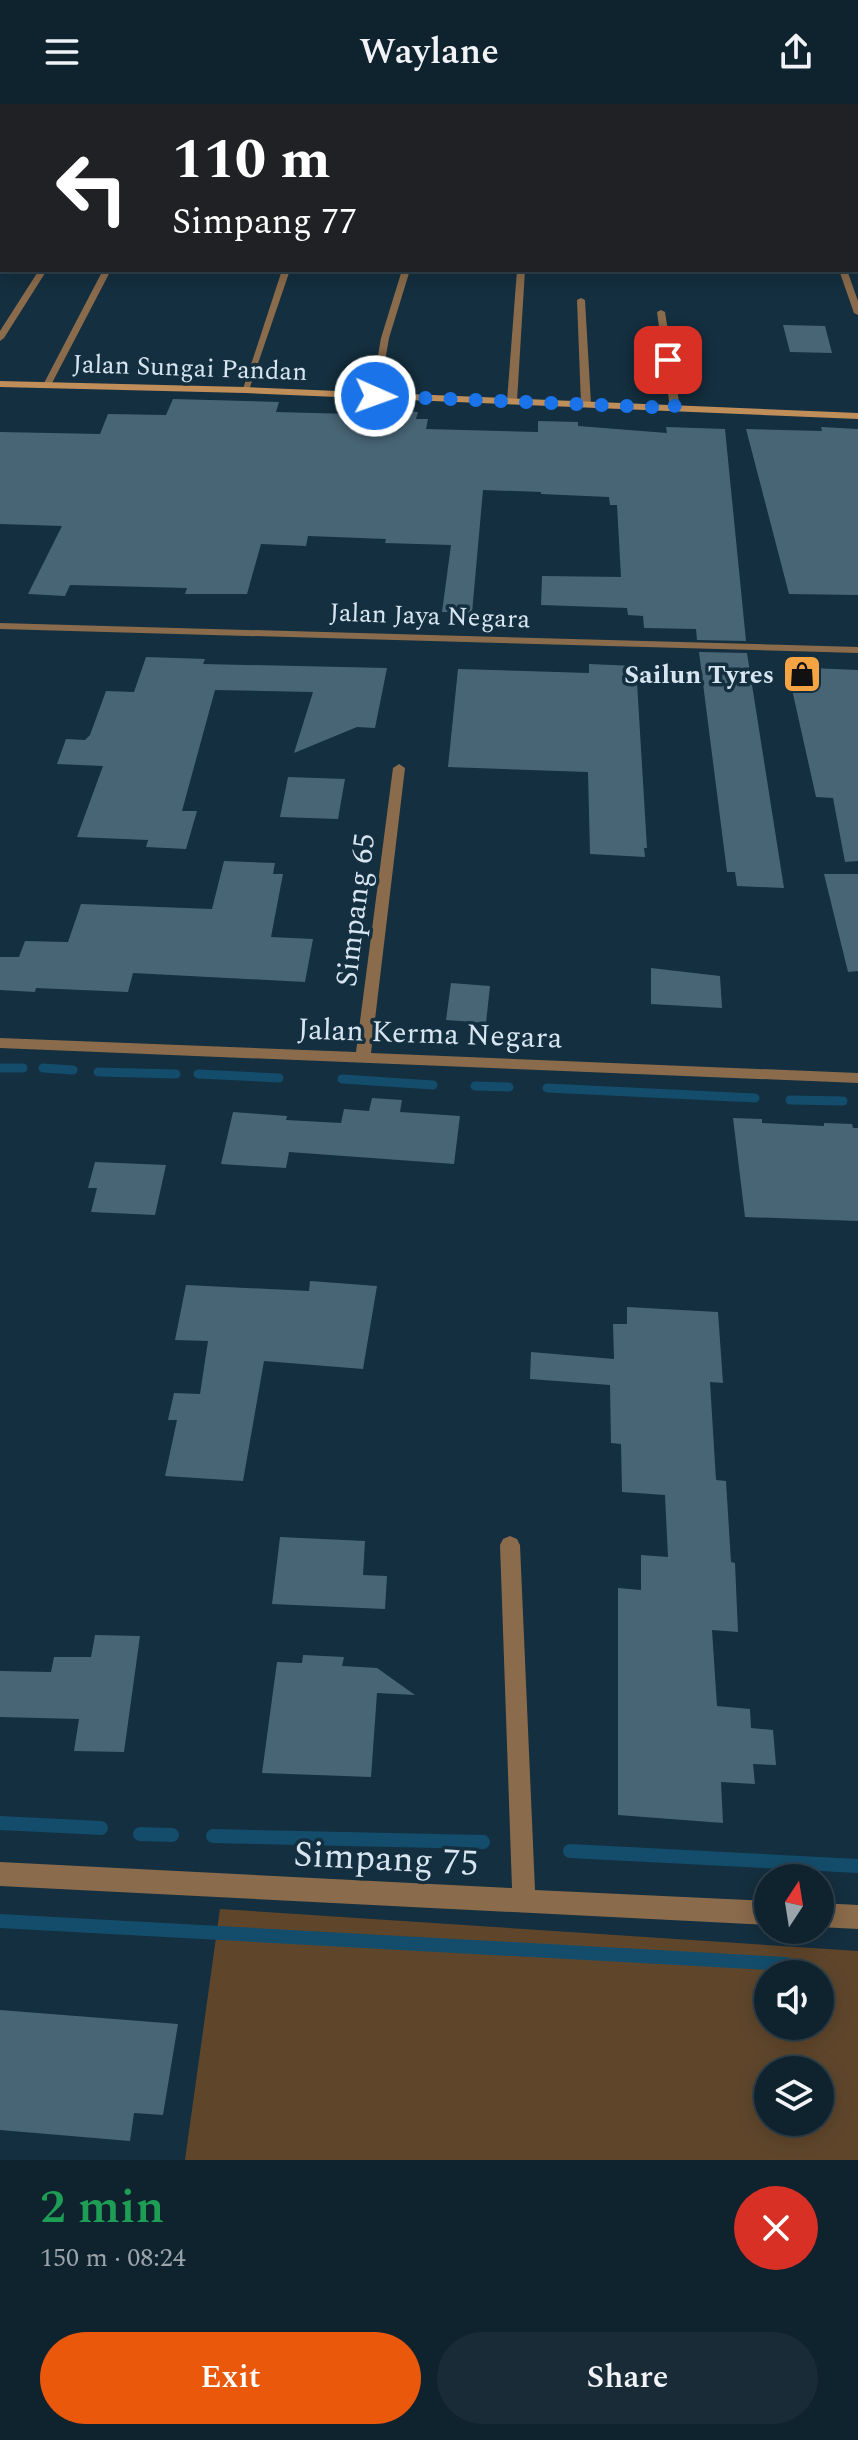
<!DOCTYPE html>
<html lang="en">
<head>
<meta charset="utf-8">
<style>
  body { margin:0; font-family:Spectral,serif; background:#182b37; color:#f1f3f6; height:100vh; display:flex; flex-direction:column; font-size:30px; white-space:nowrap }
  * { box-sizing:border-box; margin:0 }
  p { font-size:26px; color:#9ba4aa }
  .icon { flex:none; width:44px; height:44px; fill:none; stroke:currentColor; stroke-width:2; stroke-linecap:round; stroke-linejoin:round }
  .map { position:relative; height:2056px; overflow:hidden }
  .side { display:flex; flex-direction:column; background:#0f232f; flex:1 }
  .side>* { flex:none }
  .top-card { position:absolute; left:0px; top:0px; width:858px; height:168px; box-shadow:0 4px 20px #0003,0 0 0 2px #2f404b; background:#202124; color:#fff; overflow:hidden }
  .needle { width:52px; rotate:12deg }
  .fabs { position:absolute; left:754px; top:1760px; display:grid; gap:16px }
  .fabs a { display:grid; place-items:center; width:80px; height:80px; border-radius:50%; background:#0f232f; box-shadow:0 4px 20px #0003,0 0 0 2px #2f404b; font-size:40px }
  .pin { position:absolute; display:grid; place-items:center; width:68px; height:68px; color:#fff; margin:-34px; border-radius:16px; box-shadow:0 4px 12px #0006 }
  .me { position:absolute; width:88px; margin:-44px; rotate:92deg; stroke-linejoin:round; filter:drop-shadow(0 0 6px #0008) }
  .turn { display:flex; align-items:center; gap:28px; height:168px; padding:0 40px; font-size:36px }
  .turn .icon { width:104px; height:104px; stroke-width:2.5 }
  .turn b { display:block; font-size:56px; line-height:68px }
  .round { display:grid; place-items:center; flex:none; width:84px; height:84px; border-radius:42px; background:#182b37 }
  .summary { display:flex; align-items:center; justify-content:space-between; height:136px; padding:0 40px }
  h1 { font-size:48px; font-weight:600; line-height:60px; color:#1e9e55 }
  .button { display:flex; gap:16px; margin-top:auto; padding:16px 40px }
  .button a { flex:1; height:92px; border-radius:48px; background:#ea580c; color:#fff; font-size:32px; font-weight:600; line-height:92px; text-align:center }
  .button a+a { background:#182b37; color:#f1f3f6 }
  header { display:flex; justify-content:space-between; align-items:center; height:104px; padding:0 40px; background:#0f232f; font-size:36px; font-weight:600 }
  .map>svg:first-child { display:block }
  .green { fill:#5f462b; fill-rule:evenodd }
  .lines { fill:none; stroke-linecap:round; stroke-linejoin:round }
  .stream-far1 { stroke:#134d6b; stroke-width:9 }
  .stream { stroke:#134d6b; stroke-width:14 }
  .building { fill:#486576 }
  .lane { fill:#8a6b4b; fill-rule:evenodd }
  .street { fill:#8a6b4b; fill-rule:evenodd }
  .secondary { fill:#c08e59; fill-rule:evenodd }
  .route { stroke:#1a73e8; stroke-width:14; stroke-dasharray:0 25.2 }
  .labels { text-anchor:middle; stroke-width:7; stroke-linejoin:round; paint-order:stroke }
  .far-street-label { font-size:26px; fill:#d6e5f0; stroke:#142f3f }
  .far-poi-label { font-size:26px; font-weight:bold; fill:#d6e5f0; stroke:#142f3f; text-anchor:end }
  .street-label { font-size:30px; fill:#d6e5f0; stroke:#142f3f }
  .near-street-label { font-size:36px; fill:#d6e5f0; stroke:#142f3f }
</style>
</head>
<body>
<header><svg class="icon" aria-label="menu" viewBox="0 0 24 24"><path d="M4 6h16M4 12h16M4 18h16"/></svg>Waylane<svg class="icon" aria-label="share" viewBox="0 0 24 24"><path d="M12 15V3M7 8l5-5 5 5M5 13v7h14v-7"/></svg></header>
<div class="map">
<svg width="858" height="2056" viewBox="0 0 858 2056">
  <rect width="100%" height="100%" fill="#142f3f"/>
  <path class="green" d="M220,1805l638,42v209h-673zM768,1870h52v52h-52zM768,1966h52v52h-52z"/>
  <g class="lines">
    <path class="stream-far1" d="M0,964h23
      M43,964l30,2
      M98,968l78,2
      M198,970l81,4
      M342,975l91,6
      M475,982l34,1
      M547,984l208,10
      M790,996l53,1"/>
    <path class="stream" d="M0,1719l101,5
      M140,1730l32,1
      M213,1732l270,6
      M570,1747l288,15
      M0,1817l786,43"/>
  </g>
  <path class="building" d="M783,221l42,1 7,27 -42,-1z
    M173,295l106,3 -3,10 113,3 1,-4 28,1 -2,7h12l-2,10 112,3v-11l40,1v4l89,7 -1,-6 59,2 21,212 -49,-1 -1,-11 -52,-1 -1,-12 -15,-1 -1,-7 -86,-3 1,-29 79,1 -4,-72h-7l-1,-8 -68,-3v-2l-58,-2 -11,123 -30,-1 9,-67 -66,-2 1,-4 -78,-3 -2,10 -45,-2 -14,50h-62l2,-6 -117,-3 -5,11 -37,-2 34,-68 -62,-2v-92l100,2 8,-20 58,1z
    M821,323l37,2v166l-69,-1 -43,-165 76,2z
    M699,548l48,1 37,235 -47,-2 -2,-14h-8z
    M146,553l59,2 -2,5 184,4 -12,60 -18,-1 -63,26 19,-61 -98,-2 -33,121h15l-11,38 -40,-2 2,-7 -71,-3 26,-71 -46,-2 9,-25 19,1 5,-5 16,-44 28,1z
    M589,560l47,2 11,182h-3l1,9 -55,-3 -2,-82 -140,-5 10,-98 131,4z
    M787,563l71,3v191l-13,1 -12,-64 -17,-1z
    M288,673l57,2 -7,40 -58,-2z
    M224,757l51,2 -2,11h10l-12,63 42,2 -8,43 -172,-9 -5,19 -92,-4 -1,4 -35,-2v-33h19l6,-16 43,1 13,-38 131,5z
    M824,770h34v97l-10,1z
    M651,864l69,8 2,32 -71,-4z
    M451,879l39,3 -4,37 -40,-3z
    M372,994l30,2 -2,12 60,4 -6,48 -165,-12 -3,16 -65,-4 12,-52 54,4 -1,4 55,3 3,-14 25,2z
    M733,1014l29,1v4l62,3v-3l28,1 1,4h5v93l-113,-4z
    M95,1058l71,3 -11,50 -64,-3 6,-24h-9z
    M310,1177l67,5 -14,83 -99,-8 -21,120 -78,-5 12,-56h-9l6,-27 26,1 8,-53 -33,-1 11,-55 123,6z
    M627,1203l91,5 5,71 -13,-1 6,98 10,1 5,81 4,1 3,69 -26,-2 5,76 33,3 1,19 22,2 3,35 -23,-1 2,20 -34,-2 2,41 -105,-8v-227l23,2v-35l27,2 -3,-62 -43,-3 -1,-48 -10,-1 -1,-58 -80,-6 1,-27 83,7 -1,-35h14z
    M280,1433l85,4 -2,34 24,1 -2,33 -113,-5z
    M95,1531l45,1 -16,116 -50,-1 5,-32 -79,-2v-46l51,1 3,-15h37z
    M303,1551l41,2 -2,9 35,2 38,27 -38,-2 -6,84 -109,-4 15,-111 25,1z
    M0,1906l178,14 -15,91 -29,-2 -4,28 -130,-11z"/>
  <g class="lines">
    <path class="lane" d="M699,0h6l1,2h-6z"/>
    <path class="street" d="M386,0h6v2h-6z
      M443,0h6v2h-6z
      M538,0h6v2h-6z
      M647,0h6v2h-6z
      M794,0h6v2h-6z
      M39,166h8l-43,68 -4,3v-10z
      M103,166h8l-60,115 -7,2 -1,-2z
      M282,166h8l-41,120 -7,2z
      M402,166h8l-21,68 -10,58 -4,3 -4,-3 10,-58z
      M517,166h8l-8,131 -5,3 -5,-3z
      M839,166h8l11,31v14l-4,-2z
      M581,194l4,2 6,104 -5,3 -5,-3 -4,-104z
      M661,206l4,2 15,96 -5,3 -5,-3 -13,-96z
      M0,519l858,24v6l-858,-24z
      M399,660l6,4 -34,285 487,20v10l-858,-35v-10l356,14 37,-284z
      M510,1432l7,3 3,6 15,345 233,11v24l-768,-39v-24l512,26 -12,-343 3,-6z
      M820,1799l38,2v24l-38,-2z"/>
    <path class="secondary" d="M0,8h2v4h-2z
      M856,22h2v4h-2z
      M0,277l245,6 613,26v6l-613,-26 -245,-6z"/>
  </g>
  <g class="lines">
    <path class="route" d="M375,292l300,12 -7,-48"/>
  </g>
  <defs>
    <g id="shop-square" transform="scale(2)"><rect x="-9" y="-9" width="18" height="18" rx="4" fill="#f4a443" stroke="#142f3f"/><path d="M-5-2.5h2.3a2.7 3.5 0 0 1 5.4 0H5L5.5 6h-11ZM-1.5-2.5h3a1.5 2.3 0 0 0-3 0Z" fill="#111"/></g>
  </defs>
  <g fill-rule="evenodd">
    <use href="#shop-square" x="802" y="570"/>
  </g>
  <g class="labels">
    <g class="far-street-label">
      <text transform="translate(190 263) rotate(2)" y="9">Jalan Sungai Pandan</text>
      <text transform="translate(430 511) rotate(2)" y="9">Jalan Jaya Negara</text>
    </g>
    <g class="far-poi-label">
      <text x="774" y="579">Sailun Tyres</text>
    </g>
    <g class="street-label">
      <text transform="translate(355 806) rotate(-83)" y="10">Simpang 65</text>
      <text transform="translate(430 929) rotate(2)" y="10">Jalan Kerma Negara</text>
    </g>
    <g class="near-street-label">
      <text transform="translate(386 1753) rotate(3)" y="13">Simpang 75</text>
    </g>
  </g>
</svg>
<div class="fabs">
<a><svg class="needle" viewBox="-14 -14 28 28"><path d="M0-13l5 13h-10z" fill="#e53935"/><path d="M0 13l5-13h-10z" fill="#9ba4aa"/></svg></a>
<a><svg class="icon" aria-label="sound" viewBox="0 0 24 24"><path d="M4 9h4l5-4v14l-5-4H4zM17 9q2 3 0 6"/></svg></a>
<a><svg class="icon" aria-label="layers" viewBox="0 0 24 24"><path d="M12 4l9 5-9 5-9-5zM3 14l9 5 9-5"/></svg></a>
</div>
<div class="pin" style="left:668px;top:256px;background:#d93025"><svg class="icon" aria-label="arrive" viewBox="0 0 24 24"><path d="M6 21V4h12l-3 4 3 4H6"/></svg></div>
<svg class="me" style="left:375px;top:292px" viewBox="-20 -20 40 40"><circle r="17" fill="#1a73e8" stroke="#fff" stroke-width="3"/><path d="M0-11L8 9 0 5-8 9z" fill="#fff"/></svg>
<div class="top-card">
<div class="turn"><svg class="icon" aria-label="left" viewBox="0 0 24 24"><path d="M17 20v-9H6M10 6l-5 5 5 5"/></svg><div><b>110 m</b>Simpang 77</div></div>
</div>
</div>
<section class="side">
<div class="summary"><div><h1>2 min</h1><p>150 m · 08:24</p></div><a class="round" style="background:#d93025;color:#fff"><svg class="icon" aria-label="close" viewBox="0 0 24 24"><path d="M6 6l12 12M18 6L6 18"/></svg></a></div>
<div class="button"><a>Exit</a><a>Share</a></div>
</section>
</body>
</html>
